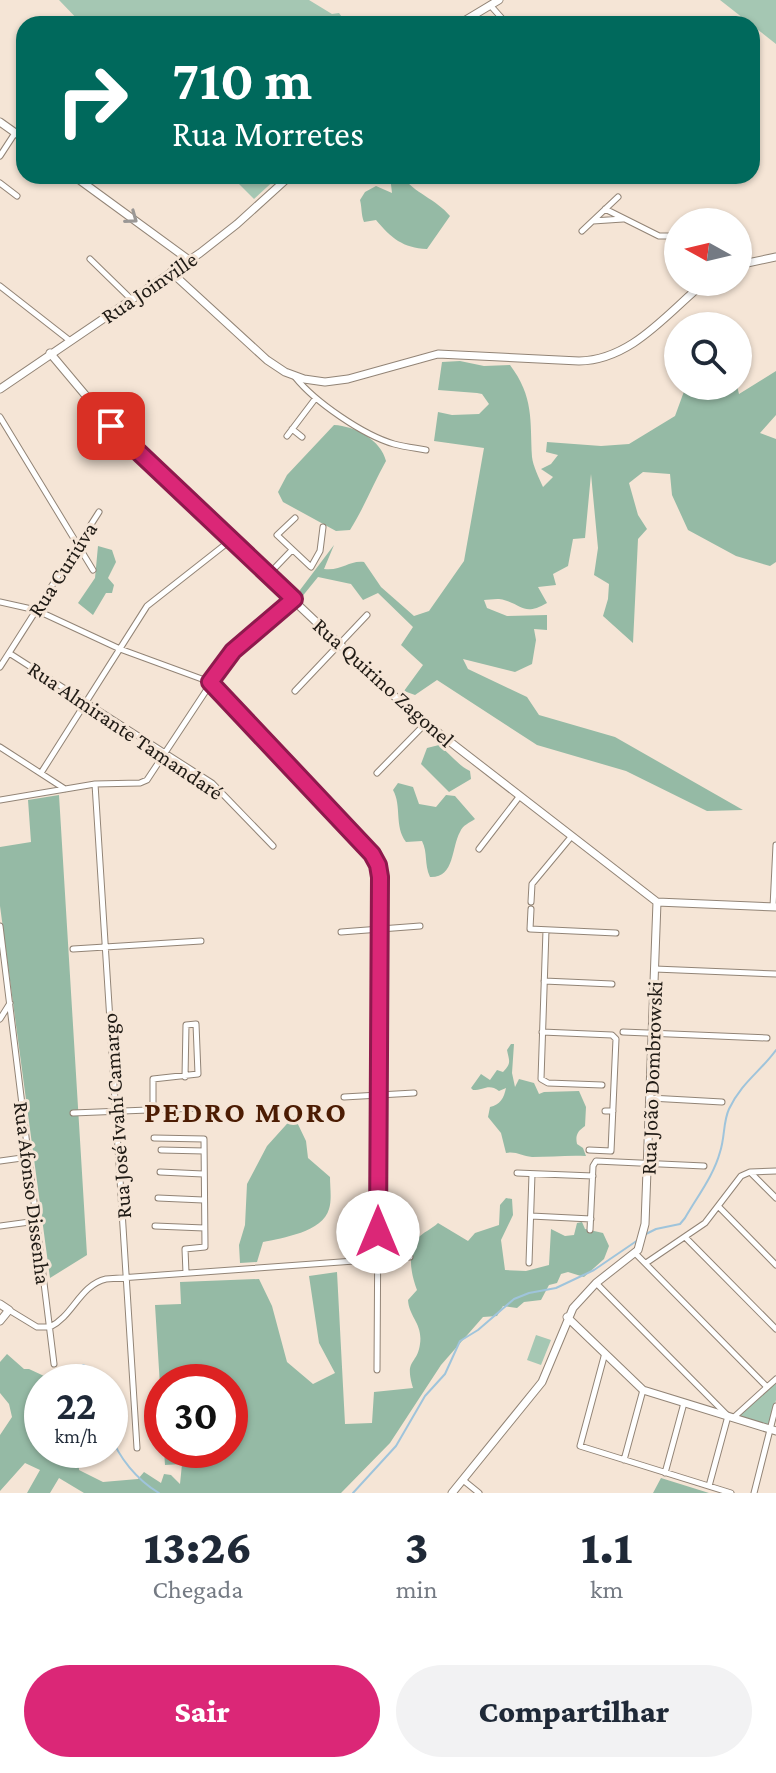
<!DOCTYPE html>
<html lang="pt">
<head>
<meta charset="utf-8">
<style>
  body { margin:0; font-family:"Crimson Pro",serif; background:#f2f2f3; color:#1f2937; height:100vh; display:flex; flex-direction:column; font-size:30px; white-space:nowrap }
  * { box-sizing:border-box; margin:0 }
  p { font-size:26px; color:#747a83 }
  .icon { flex:none; width:44px; height:44px; fill:none; stroke:currentColor; stroke-width:2; stroke-linecap:round; stroke-linejoin:round }
  .map { position:relative; height:1493px; overflow:hidden }
  .details { display:flex; flex-direction:column; background:#fff; flex:1 }
  .details>* { flex:none }
  .guide { position:absolute; left:16px; top:16px; width:744px; height:168px; border-radius:24px; box-shadow:0 2px 6px #0004; background:#00695c; color:#fff; overflow:hidden }
  .needle { width:52px; rotate:278deg }
  .tools { position:absolute; left:664px; top:208px; display:grid; gap:16px }
  .tools a { display:grid; place-items:center; width:88px; height:88px; border-radius:50%; background:#fff; box-shadow:0 2px 6px #0004; font-size:40px }
  .speed { position:absolute; left:24px; top:1364px; display:flex; gap:16px; font-size:40px; font-weight:700; text-align:center }
  .speed>* { display:grid; place-content:center; width:104px; height:104px; border-radius:50%; background:#fff; box-shadow:0 2px 6px #0004; line-height:1 }
  .speed small { font-size:20px; font-weight:400 }
  .speed .limit { border:12px solid #d22; background:#fff; color:#111 }
  .pin { position:absolute; display:grid; place-items:center; width:68px; height:68px; color:#fff; margin:-34px; border-radius:16px; box-shadow:0 4px 12px #0006 }
  .me { position:absolute; width:88px; margin:-44px; rotate:0deg; stroke-linejoin:round; filter:drop-shadow(0 0 6px #0008) }
  .turn { display:flex; align-items:center; gap:28px; height:168px; padding:0 24px; font-size:36px }
  .turn .icon { width:104px; height:104px; stroke-width:2.5 }
  .turn b { display:block; font-size:56px; line-height:68px }
  .eta { display:flex; justify-content:space-evenly; align-items:center; height:136px; text-align:center }
  .eta b { font-size:48px; font-weight:800; line-height:56px }
  .action { display:flex; gap:16px; margin-top:auto; padding:16px 24px }
  .action a { flex:1; height:92px; border-radius:48px; background:#db2777; color:#fff; font-size:32px; font-weight:800; line-height:92px; text-align:center }
  .action a+a { background:#f2f2f3; color:#1f2937 }
  .map>svg:first-child { display:block }
  .green { fill:#a5c7b3 }
  .forest { fill:#95baa5 }
  .lines { fill:none; stroke-linecap:round; stroke-linejoin:round }
  .stream { stroke:#9fc4db; stroke-width:2 }
  .minor-casing { stroke:#928476; stroke-width:7 }
  .tertiary-casing { stroke:#928476; stroke-width:9 }
  .secondary-casing { stroke:#928476; stroke-width:9 }
  .minor { stroke:#fff; stroke-width:5 }
  .tertiary { stroke:#fff; stroke-width:7 }
  .secondary { stroke:#fff; stroke-width:7 }
  .oneway { stroke:#9b9896 }
  .route-casing { stroke:#8e194d; stroke-width:20 }
  .route { stroke:#db2777; stroke-width:14 }
  .labels { text-anchor:middle; stroke-width:6; stroke-linejoin:round; paint-order:stroke }
  .street-label { font-size:22px; fill:#201b15; stroke:#f5e5d6 }
  .district-label { font-size:30px; font-weight:bold; letter-spacing:2px; fill:#4c1c03; stroke:#f5e5d6 }
</style>
</head>
<body>
<div class="map">
<svg width="776" height="1493" viewBox="0 0 776 1493">
  <rect width="100%" height="100%" fill="#f5e5d6"/>
  <path class="green" d="M59,0h250l23,14 7,-1 8,11h-265z
    M720,0h56v44z
    M231,176h48l-25,23z
    M536,1335l15,5 -10,25 -14,-5z
    M776,1383v17l-7,27 -33,-10z"/>
  <path class="forest" d="M390,176h12c12,17 34,23 48,40l-23,33c-24,-1 -36,-11 -51,-29l-12,2c-3,-7 -2,-15 -4,-22l5,-8 11,-6 16,7z
    M460,361l24,5 26,-1c24,32 20,55 22,92 1,9 7,21 11,30l10,-10 -12,-8 10,-5 7,-9 -12,-3 1,-10 54,4 28,-2 46,-28 11,-30h51l2,8 37,-23v44l-16,18 16,6v123l-6,4 -34,-10 -48,-26 -16,-35 -2,-21 -27,-2 -14,11 9,32 9,14 -9,10 -5,104 -30,-27 5,-17 1,-15 -15,-9 4,-27 -7,-74 -6,64 -12,1 -5,27 -15,8 3,11 -18,2 9,16c-23,13 -23,3 -43,-3 -6,-2 -15,0 -20,0l3,8 20,8 40,-1v15l-13,-1 2,11 -4,24 -17,8 -52,-13 5,10 59,28 12,18 76,22 128,73 -36,1 -81,-40 -89,-26 -100,-65 -22,15 -11,-4 19,-26 -22,-20 12,-18 -35,-34 -15,7 -12,-16 -33,-7 -17,21 -1,-8 34,-45 -10,24c19,2 25,-9 40,-7l17,25 33,29 15,-5 35,-50 20,-113 -50,-7 4,-29 14,3 27,-1 10,-10 -7,-10 -5,-1 -39,-3 4,-28z
    M334,425c21,1 47,15 52,36 -13,23 -22,47 -36,69l-14,1 -53,-29 -5,-10 9,-17z
    M98,546l14,4 4,12 -8,16 6,7 -2,8h-6l-13,22 -15,-12 17,-25z
    M439,745c10,8 20,21 31,26l1,8 -22,13 -28,-28 6,-16z
    M398,783l15,4 6,17 17,3 10,-12 9,1 20,23c-6,4 -12,6 -15,13 -9,16 -5,46 -30,45 -6,-13 -2,-24 -8,-36l-16,1c-12,-16 -4,-36 -13,-52z
    M59,795l28,460 -37,23 -50,-372v-59l31,-5 -3,-42z
    M511,1044h3l-2,29 3,14 4,-8 15,4 5,11 5,-2 35,-1 7,16 -1,19c-7,5 -10,9 -8,18l6,4 3,8c-18,-1 -36,1 -54,1 -10,-1 -16,-6 -26,-4l-5,-20 -13,-16 2,-10c10,-2 14,-9 16,-19l-7,3c-10,-8 -15,-1 -26,-1l-2,-2 10,-14 9,6 7,-10 6,2c9,-9 6,-11 4,-22z
    M294,1116l12,25 2,17 22,19c0,10 2,23 -1,32 -6,23 -47,29 -66,33l-6,20 -17,1 -1,-18 6,-20 2,-41 20,-38z
    M506,1198l6,1 1,16 -12,25 4,30 21,1 23,-6 2,-36 14,7 9,-1 3,-12 5,-1 3,7 18,4 6,13 -5,13 -20,18 -16,-5 -7,2 -4,9 -8,2 -8,15 -17,2 -7,6 -14,-2 -6,10 -14,1 -42,48 -51,78 -49,50h-257l-25,-15 -9,15h-23l13,-23 -15,-7 -25,28v-56l12,-18 -3,-13 -9,-11v-31l7,-8 17,15h5l28,13h-15v68h36l1,20 24,12 35,-3 6,-7 17,11 3,-9 7,1 9,9 2,-20 -17,1 -1,-15h66v-68h-68v36l-7,-113 26,-1 -1,-22 79,-3 13,27 15,56 26,22 22,-11 -16,-30 -10,-67 28,-4 8,152 27,-1 2,-31 39,-4c-9,-30 4,-22 7,-44 3,-20 -11,-27 -12,-44l9,-10c-6,-16 -10,-36 0,-51 5,-6 16,-11 21,-16l30,18 7,-8 24,-8 1,-20z
    M661,1478l48,15h-56z"/>
  <g class="lines">
    <path class="stream" d="M646,1234l10,-5 24,-5 5,-6c12,-21 29,-43 35,-66 5,-15 3,-30 9,-43 13,-27 31,-37 47,-59
      M83,1365c10,4 16,6 17,17
      M110,1434c9,24 27,46 49,59
      M353,1493l43,-47 29,-50 20,-22 15,-33 18,-11 36,-31 15,-6 27,-5 38,-18 44,-30"/>
    <g class="minor-casing">
      <path id="minor" d="M490,5l17,19
        M0,156l15,-23
        M0,183l17,13
        M605,209l54,27h19
        M593,221l30,-2
        M582,231l36,-34
        M90,259l41,40
        M0,286l69,54
        M295,377c20,25 68,58 99,67 11,3 21,4 32,6
        M0,417l93,153
        M292,429l10,8
        M287,436l28,-37
        M295,518l-18,17 34,32 9,-16 3,-24
        M268,575l24,-25
        M0,602l36,8 84,39 90,33 162,172 6,11 2,12 -3,493
        M9,653l203,130 61,63
        M0,667l99,-155
        M295,691l72,-76
        M0,747l65,42
        M41,773l106,-167 84,-66
        M377,773l48,-49
        M95,784l42,664
        M0,800l95,-16 45,-1 7,-3 82,-124 65,-56
        M479,849l40,-52
        M531,902l1,-18 39,-47
        M773,907l3,-62
        M531,909l-1,20 86,4
        M0,926l54,438
        M546,930l-5,149 7,4 54,2
        M341,932l79,-6
        M73,949l128,-8
        M655,969l121,5
        M544,981l68,3
        M0,1019l10,-16
        M542,1032l70,3 4,4 -5,112 -22,-1
        M623,1032l144,6
        M344,1097l70,-4
        M650,1098l72,4
        M153,1109v-30l45,-5 -2,-50 -10,1 -1,52
        M605,1111h8
        M73,1113l125,-5
        M154,1138l50,1 1,108 -20,2 1,24
        M161,1150l43,1
        M0,1161l29,-4
        M160,1172l43,2
        M517,1173l76,3
        M751,1173l25,25
        M158,1198l45,2
        M719,1207l57,58
        M531,1216l60,3
        M0,1226l37,-5
        M155,1226l49,2
        M590,1230l3,-64 3,-5 108,5
        M686,1238l90,91
        M635,1253l132,134
        M529,1263l3,-89
        M646,1263l59,-40 36,-47 9,-4 26,-1
        M596,1283l132,133 -19,70
        M9,1310l28,17h13
        M50,1327c23,-11 30,-42 56,-48l304,-22
        M605,1353l-25,93 151,47
        M733,1418l43,-39
        M624,1460l19,-70
        M665,1473l19,-70
        M463,1480l16,13
        M754,1493l22,-87"/>
    </g>
    <g class="tertiary-casing">
      <path id="tertiary" d="M738,265l38,-8
        M171,272l96,88 18,12 19,7 21,3 23,-3 90,-25 141,7c53,-1 88,-48 126,-79
        M50,353l68,81 291,276 248,192 119,5
        M0,1304l9,6 -9,11
        M567,1317l76,73 133,41
        M452,1493l90,-111 31,-74 23,-25 42,-33 7,-26 12,-322"/>
    </g>
    <g class="secondary-casing">
      <path id="secondary" d="M459,24l40,-24
        M0,122l24,17
        M74,176l115,84
        M0,389l200,-136 37,-29 53,-48"/>
    </g>
    <use href="#minor" class="minor"/>
    <use href="#tertiary" class="tertiary"/>
    <use href="#secondary" class="secondary"/>
  </g>
  <defs><path id="oneway-chevron" d="M-2-3.5L2.5 0L-2 3.5" fill="none" stroke-width="1.6" stroke-linecap="round" stroke-linejoin="round" transform="scale(2)"/></defs>
  <use class="oneway" href="#oneway-chevron" transform="translate(132 218) rotate(36)"/>
  <g class="lines">
    <g class="route-casing">
      <path id="route" d="M111,426l183,173 -61,52 -23,31 162,172 6,11 2,12 -2,355"/>
    </g>
    <use href="#route" class="route"/>
  </g>
  <g class="labels">
    <g class="street-label">
      <text transform="translate(149 287) rotate(-34)" y="8">Rua Joinville</text>
      <text transform="translate(62 569) rotate(-57)" y="8">Rua Curiúva</text>
      <text transform="translate(384 682) rotate(42)" y="8">Rua Quirino Zagonel</text>
      <text transform="translate(126 730) rotate(34)" y="8">Rua Almirante Tamandaré</text>
      <text transform="translate(651 1078) rotate(-88)" y="8">Rua João Dombrowski</text>
      <text transform="translate(116 1116) rotate(-94)" y="8">Rua José Ivahí Camargo</text>
      <text transform="translate(33 1193) rotate(83)" y="8">Rua Afonso Dissenha</text>
    </g>
    <g class="district-label">
      <text x="246" y="1122">PEDRO MORO</text>
    </g>
  </g>
</svg>
<div class="tools">
<a><svg class="needle" viewBox="-14 -14 28 28"><path d="M0-13l5 13h-10z" fill="#e53935"/><path d="M0 13l5-13h-10z" fill="#747a83"/></svg></a>
<a><svg class="icon" aria-label="search" viewBox="0 0 24 24"><circle cx="10" cy="10" r="6"/><path d="M15 15l6 6"/></svg></a>
</div>
<div class="speed"><div>22<small>km/h</small></div><div class="limit">30</div></div>
<div class="pin" style="left:111px;top:426px;background:#d93025"><svg class="icon" aria-label="arrive" viewBox="0 0 24 24"><path d="M6 21V4h12l-3 4 3 4H6"/></svg></div>
<svg class="me" style="left:378px;top:1232px" viewBox="-20 -20 40 40"><circle r="19" fill="#fff"/><path d="M0-13L10 11 0 6-10 11z" fill="#db2777"/></svg>
<div class="guide">
<div class="turn"><svg class="icon" aria-label="right" viewBox="0 0 24 24"><path d="M7 20v-9h11M14 6l5 5-5 5"/></svg><div><b>710 m</b>Rua Morretes</div></div>
</div>
</div>
<section class="details">
<div class="eta">
<div><b>13:26</b><p>Chegada</p></div>
<div><b>3</b><p>min</p></div>
<div><b>1.1</b><p>km</p></div>
</div>
<div class="action"><a>Sair</a><a>Compartilhar</a></div>
</section>
</body>
</html>
